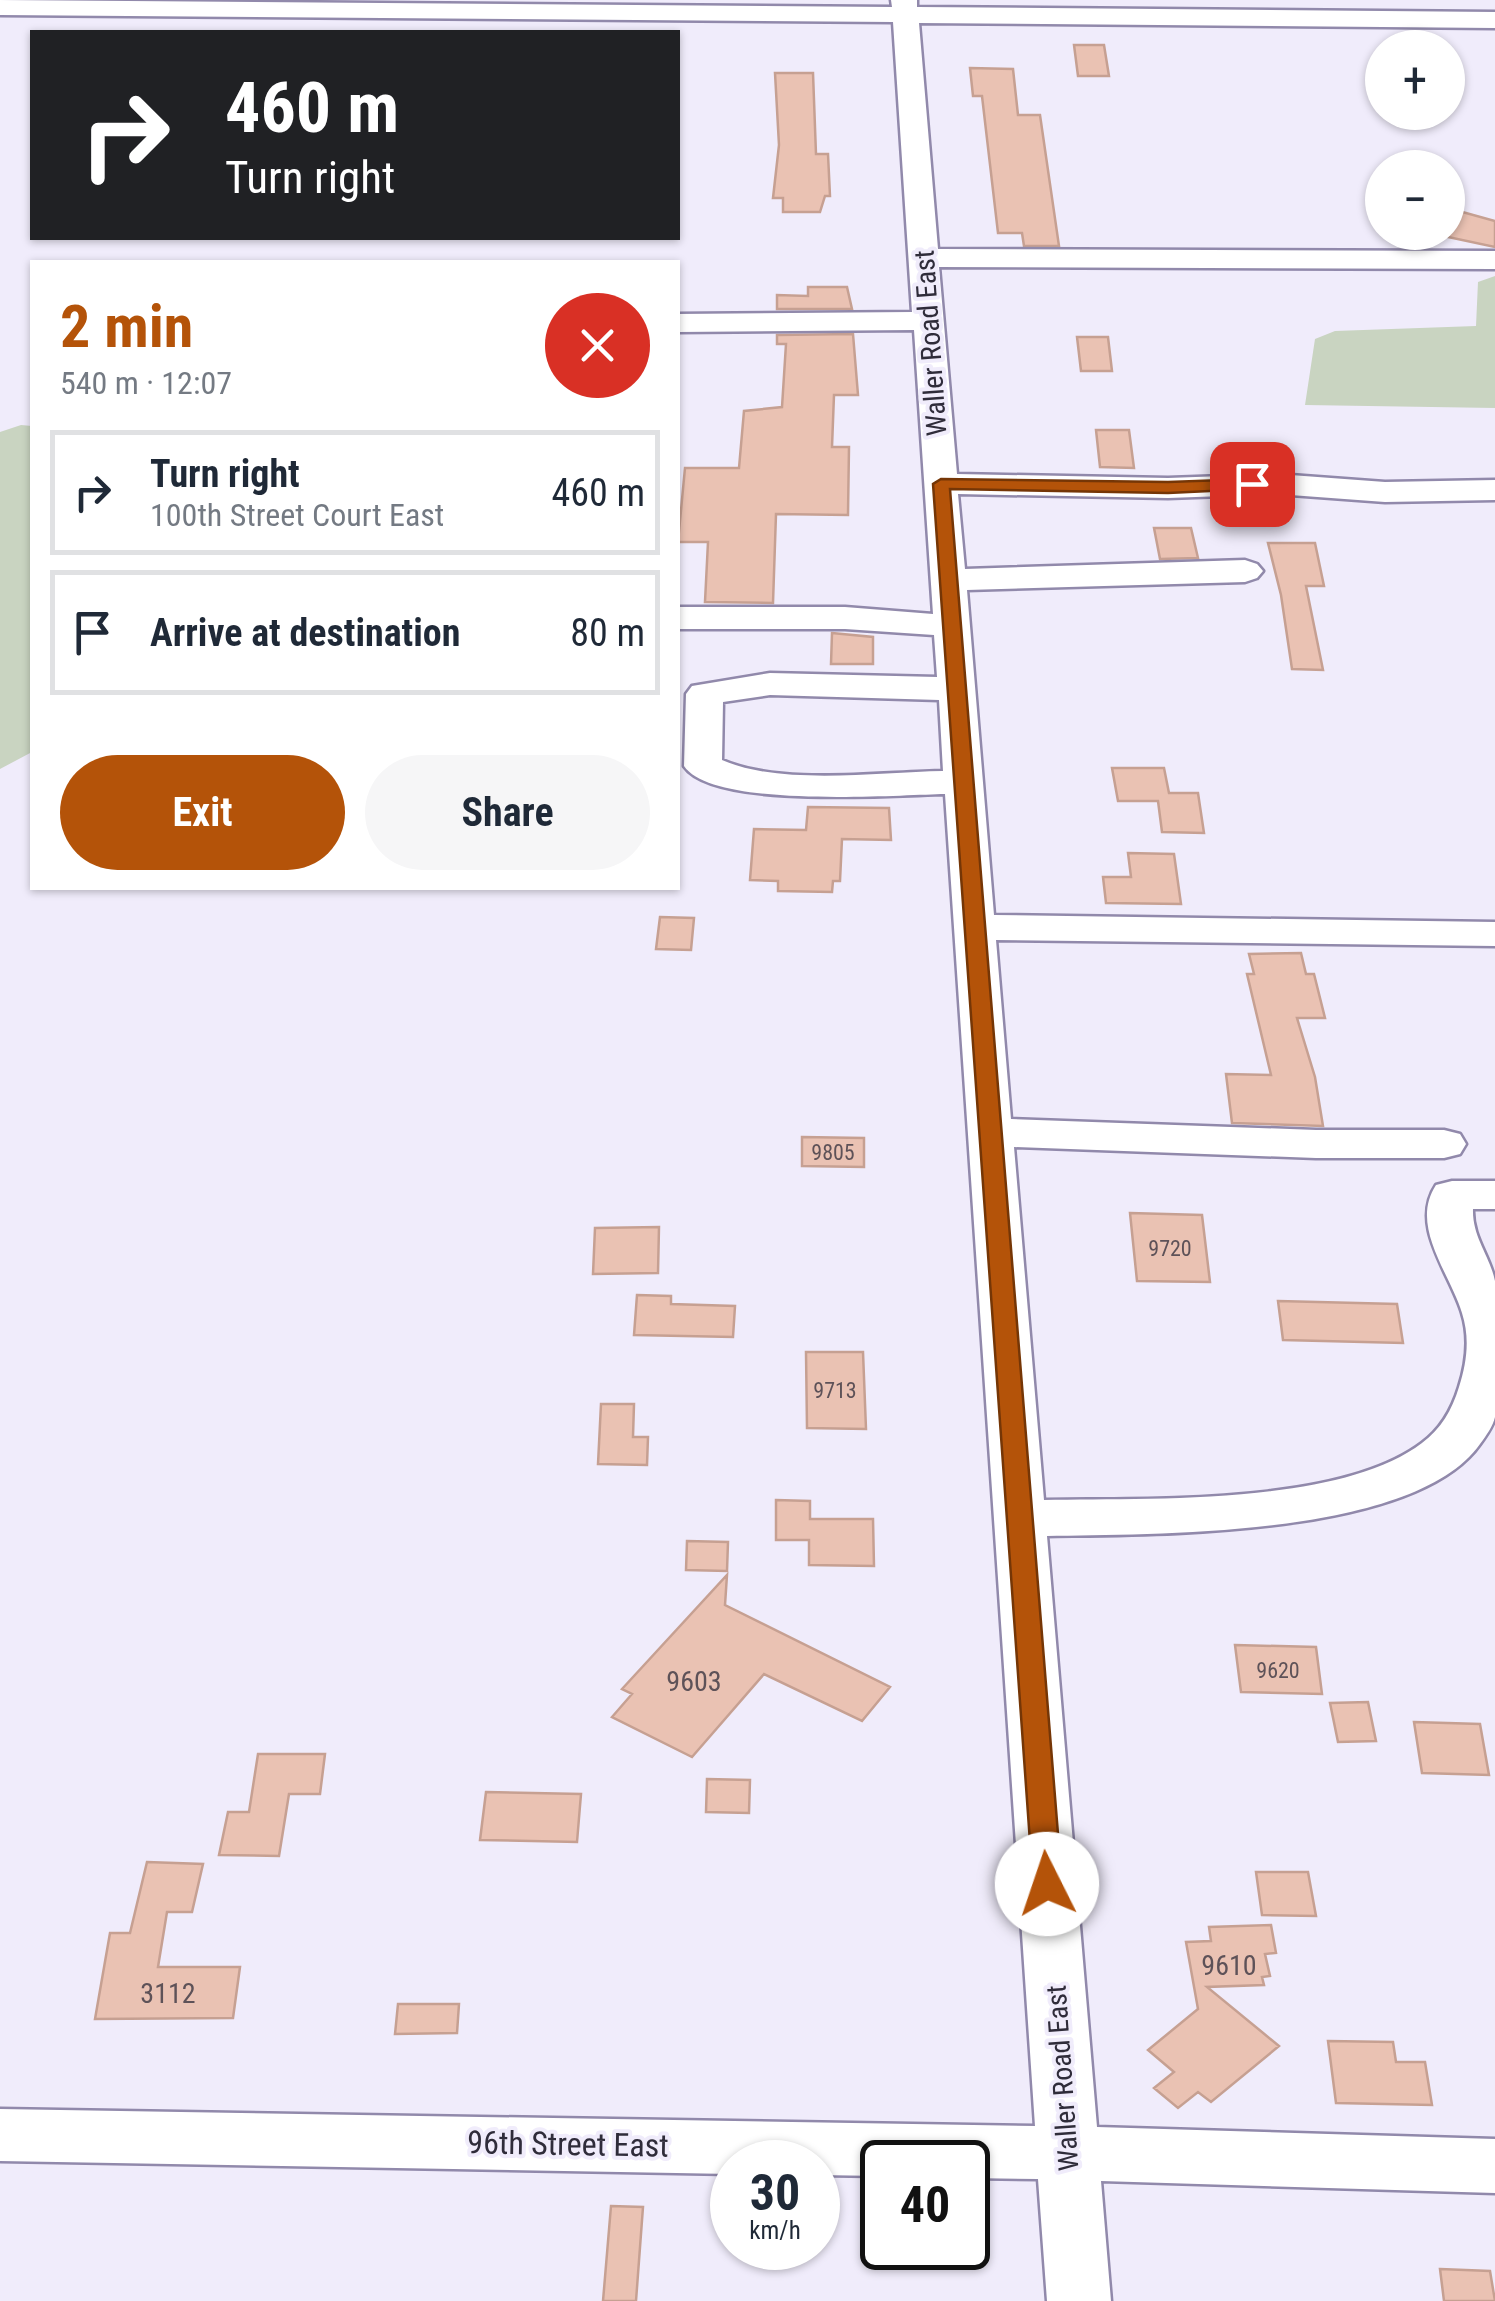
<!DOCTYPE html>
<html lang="en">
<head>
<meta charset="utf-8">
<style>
  body { margin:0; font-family:"Roboto Condensed",sans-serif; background:#f6f6f7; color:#1f2937; height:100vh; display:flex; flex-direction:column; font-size:38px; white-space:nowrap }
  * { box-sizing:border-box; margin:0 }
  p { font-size:32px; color:#747a83 }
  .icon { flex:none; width:55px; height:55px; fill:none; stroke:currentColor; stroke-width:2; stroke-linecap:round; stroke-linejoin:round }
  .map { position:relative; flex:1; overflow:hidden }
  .details { position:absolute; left:30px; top:260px; width:650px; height:630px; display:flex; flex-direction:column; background:#fff; border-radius:0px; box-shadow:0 2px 8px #0004 }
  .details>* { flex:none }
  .hud { position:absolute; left:30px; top:30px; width:650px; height:210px; border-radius:0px; box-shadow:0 2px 8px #0004; background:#202124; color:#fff; overflow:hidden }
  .buttons { position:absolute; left:1365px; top:30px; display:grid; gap:20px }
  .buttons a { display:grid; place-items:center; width:100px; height:100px; border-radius:50%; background:#fff; box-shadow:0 2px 8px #0004; font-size:50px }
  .speed { position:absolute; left:710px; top:2140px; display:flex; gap:20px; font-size:50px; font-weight:700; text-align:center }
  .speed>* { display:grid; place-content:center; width:130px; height:130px; border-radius:50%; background:#fff; box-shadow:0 2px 8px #0004; line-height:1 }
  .speed small { font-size:25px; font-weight:400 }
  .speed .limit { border:5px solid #111; border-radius:15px; background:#fff; color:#111 }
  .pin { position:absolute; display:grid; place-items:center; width:85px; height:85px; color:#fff; margin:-42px; border-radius:20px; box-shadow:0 5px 15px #0006 }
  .me { position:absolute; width:110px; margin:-55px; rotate:356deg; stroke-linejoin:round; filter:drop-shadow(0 0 8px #0008) }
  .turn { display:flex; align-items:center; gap:35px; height:210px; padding:0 30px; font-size:45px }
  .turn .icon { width:130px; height:130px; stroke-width:2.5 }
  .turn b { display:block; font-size:70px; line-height:85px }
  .round { display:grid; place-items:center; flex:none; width:105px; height:105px; border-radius:52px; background:#f6f6f7 }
  .headline { display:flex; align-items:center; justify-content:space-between; height:170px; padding:0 30px }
  h1 { font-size:60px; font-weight:700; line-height:75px; color:#b45309 }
  .primary-button { display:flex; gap:20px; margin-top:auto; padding:20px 30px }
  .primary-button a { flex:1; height:115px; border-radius:60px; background:#b45309; color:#fff; font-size:40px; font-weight:700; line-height:115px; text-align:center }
  .primary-button a+a { background:#f6f6f7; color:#1f2937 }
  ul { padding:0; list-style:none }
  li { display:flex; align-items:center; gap:30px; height:125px; margin:0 20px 15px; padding:0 10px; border:5px solid #e0e1e3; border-radius:0px }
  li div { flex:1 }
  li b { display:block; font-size:38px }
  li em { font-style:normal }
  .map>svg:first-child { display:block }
  .green { fill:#c9d4c1 }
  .building { fill:#eac2b3; stroke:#c6a092; stroke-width:2.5 }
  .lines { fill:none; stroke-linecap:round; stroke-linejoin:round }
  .minor-casing { stroke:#9189ab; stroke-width:5 }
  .minor { fill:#fff; fill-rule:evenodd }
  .route { fill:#b45309; stroke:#753606; stroke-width:2.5 }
  .labels { text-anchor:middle; stroke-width:8; stroke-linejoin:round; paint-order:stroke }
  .number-label { font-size:22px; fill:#5e5258 }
  .street-label { font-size:28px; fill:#2f2c3a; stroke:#f0ecfb }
  .near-number-label { font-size:28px; fill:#5e5258 }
  .near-street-label { font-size:32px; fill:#2f2c3a; stroke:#f0ecfb }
</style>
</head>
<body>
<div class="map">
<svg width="1495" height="2301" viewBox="0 0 1495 2301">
  <rect width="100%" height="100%" fill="#f0ecfb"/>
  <path class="green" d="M1495,276v132l-190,-3 10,-66 20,-8 141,-5 2,-44z
    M21,425l11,1v326l-32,17v-337z"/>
  <path class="building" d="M1074,45h30l5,31h-31z
    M970,68l43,1 5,46h22l19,131h-35l-2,-13h-24l-16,-137h-9z
    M775,73h38l3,81h12l2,42h-5l-5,16h-37v-14h-10l6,-53z
    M1448,208l47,13v26l-47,-10z
    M808,287h39l5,22h-75v-14l31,1z
    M853,334l5,61h-24l-2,52h17l-1,68 -72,-1 -3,89 -68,-1 3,-60h-30l7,-74h54l5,-57 38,-4 4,-63h-9v-9z
    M1077,337h31l4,34h-31z
    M1096,430h33l5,38 -34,-1z
    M1154,528h37l7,30 -38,1z
    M1268,543h47l9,43h-18l17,84 -31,-1 -11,-74z
    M832,633l41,4v27h-42z
    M1112,768h52l5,25h29l6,40 -42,-1 -4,-31h-40z
    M808,807l81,1 2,32 -49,-1 -2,42h-7l-1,11 -54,-1v-10l-28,-1 4,-51 52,1z
    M1128,853l46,1 7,50 -75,-1 -3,-26h28z
    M660,917l34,1 -3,32 -35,-1z
    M1301,953l5,21h8l11,44h-28l18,59 8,49 -91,-3 -6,-49 45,1 -24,-101h7l-5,-20z
    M802,1137l62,1v29l-62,-1z
    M1130,1213l72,2 8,67 -73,-1z
    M659,1227l-1,46 -65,1 2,-46z
    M637,1295l34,1v8l64,2 -2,31 -99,-2z
    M1278,1301l119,3 6,39 -120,-3z
    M806,1352h57l3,77 -59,-1z
    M601,1404h33l-1,33h15l-1,28 -49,-1z
    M776,1500l34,1v18h63l1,47 -65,-1v-25h-33z
    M687,1541l41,1 -1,29 -41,-1z
    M727,1575l-2,30 165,82 -28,34 -98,-47 -72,83 -80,-40 20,-23 -10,-5z
    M1235,1645l81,2 6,47 -81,-2z
    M1368,1702l8,39 -38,1 -8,-39z
    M1414,1722l66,2 9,51 -67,-2z
    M258,1754h67l-5,40h-31l-10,62 -60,-1 9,-43h21z
    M707,1779l43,1 -1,33 -43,-1z
    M486,1792l95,2 -4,48 -97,-2z
    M147,1862l56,2 -11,48h-25l-9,55h82l-7,51 -138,1 15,-86h20z
    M1256,1872h52l8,44 -54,-1z
    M1271,1925l5,28 -11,1 5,22 -8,1 2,8 -57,2 72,59 -68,56 -13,-10 -20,16 -24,-20 20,-16 -26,-22 50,-41 -12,-67 25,-1 -2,-14z
    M398,2004h61l-2,29 -62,1z
    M1328,2041l65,1 3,20h29l7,43 -96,-2z
    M611,2206l32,1 -7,94h-33z
    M1440,2269l50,2 5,30h-51z"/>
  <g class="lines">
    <g class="minor-casing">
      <path id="minor" d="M0,0l892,7 -1,-7h26v7l578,5v16l-576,-5 19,226 557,2v18l-556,-2 18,207 211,4 109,-4 108,8 110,-2v20l-110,2 -108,-8 -109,4 -210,-4 7,75 280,-9 12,4 6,7 -6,7 -12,4 -278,8 27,325 501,7v24l-499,-6 15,179 305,11h128l16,4 6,10 -6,10 -16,4h-128l-302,-11 30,353c102,-2 295,6 378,-57 19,-14 30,-33 37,-56 8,-25 11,-49 3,-74 -12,-40 -53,-87 -26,-128l16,-4h43v28h-22c-1,28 17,47 22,72 0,21 0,115 0,136 -2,9 -9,19 -15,27 -66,94 -327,90 -433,92l50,591 398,12v54l-394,-12 10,120h-64l-9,-122 -70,-1v-16h-86v14l-64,-1v-13h-86v12l-732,-13v-52l1035,17 -90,-1332c-51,1 -232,15 -261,-28l2,-72 6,-8 78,-13 167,4 -3,-42 -89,-6h-167v-22h167l88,7 -19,-284 -236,2v-18l234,-2 -19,-290 -893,-7zM770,695l169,5 4,71c-64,1 -162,15 -221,-11l1,-58z"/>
    </g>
    <use href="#minor" class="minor"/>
  </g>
  <path class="route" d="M941,479l227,3 84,-3 8,5 -8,5 -84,4 -218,-4 112,1395 -4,8 -11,3 -10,-3 -4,-8 -100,-1400z"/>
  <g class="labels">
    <g class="number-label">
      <text x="833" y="1160">9805</text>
      <text x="1170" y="1256">9720</text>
      <text x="835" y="1398">9713</text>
      <text x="1278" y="1678">9620</text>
    </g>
    <g class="street-label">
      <text transform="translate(930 343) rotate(-94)" y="10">Waller Road East</text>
      <text transform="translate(1062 2078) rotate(-94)" y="10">Waller Road East</text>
    </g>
    <g class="near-number-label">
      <text x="694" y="1691">9603</text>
      <text x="1229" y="1975">9610</text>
      <text x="168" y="2003">3112</text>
    </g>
    <g class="near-street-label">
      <text transform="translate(568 2144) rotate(1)" y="11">96th Street East</text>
    </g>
  </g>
</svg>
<div class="buttons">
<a>+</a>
<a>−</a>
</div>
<div class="speed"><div>30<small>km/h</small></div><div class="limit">40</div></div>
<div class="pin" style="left:1252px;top:484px;background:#d93025"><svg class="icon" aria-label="arrive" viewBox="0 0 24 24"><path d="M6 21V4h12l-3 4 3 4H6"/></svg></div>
<svg class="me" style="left:1047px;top:1884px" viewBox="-20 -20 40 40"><circle r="19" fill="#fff"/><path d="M0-13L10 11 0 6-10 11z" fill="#b45309"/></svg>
<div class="hud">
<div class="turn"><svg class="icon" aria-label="right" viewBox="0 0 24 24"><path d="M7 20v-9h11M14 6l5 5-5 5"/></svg><div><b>460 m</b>Turn right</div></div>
</div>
<section class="details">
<div class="headline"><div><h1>2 min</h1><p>540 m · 12:07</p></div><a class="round" style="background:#d93025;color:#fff"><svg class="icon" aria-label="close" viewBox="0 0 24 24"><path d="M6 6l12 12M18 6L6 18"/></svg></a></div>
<ul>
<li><svg class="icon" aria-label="right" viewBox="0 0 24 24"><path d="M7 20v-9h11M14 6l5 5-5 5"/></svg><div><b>Turn right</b><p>100th Street Court East</p></div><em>460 m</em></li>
<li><svg class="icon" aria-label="arrive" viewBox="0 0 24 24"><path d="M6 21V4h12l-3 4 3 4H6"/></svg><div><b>Arrive at destination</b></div><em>80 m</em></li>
</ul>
<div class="primary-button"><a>Exit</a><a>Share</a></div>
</section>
</div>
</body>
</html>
